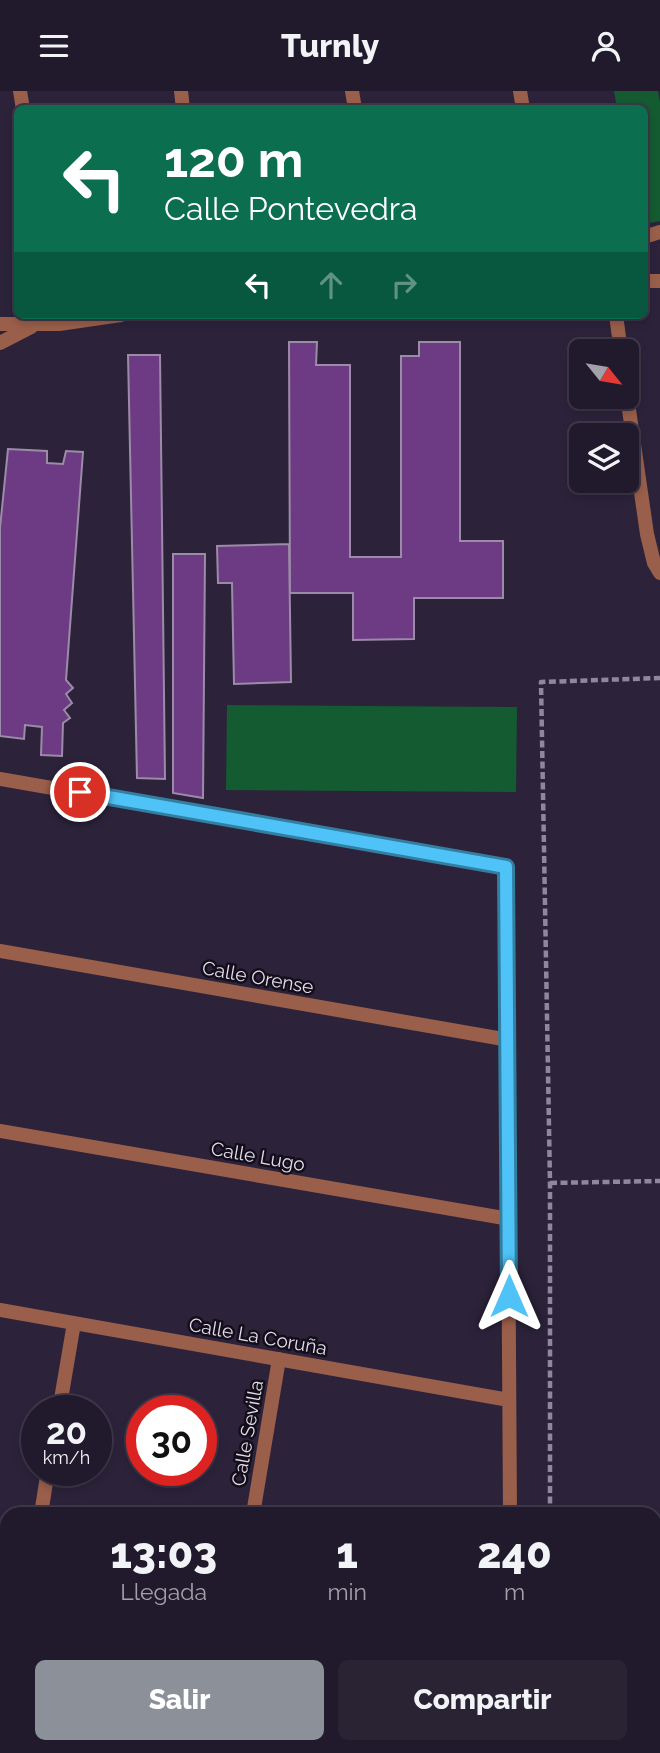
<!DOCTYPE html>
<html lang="es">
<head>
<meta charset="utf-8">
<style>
  body { margin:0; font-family:Raleway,sans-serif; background:#292334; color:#f1f3f6; height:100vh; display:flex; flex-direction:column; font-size:26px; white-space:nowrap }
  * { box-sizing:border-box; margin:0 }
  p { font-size:23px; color:#a2a1a9 }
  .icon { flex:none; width:38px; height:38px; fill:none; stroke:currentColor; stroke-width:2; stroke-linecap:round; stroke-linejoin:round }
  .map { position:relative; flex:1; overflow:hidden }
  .drawer { position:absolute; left:0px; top:1416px; width:662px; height:247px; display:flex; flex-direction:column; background:#211a2c; border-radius:21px 21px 0 0; box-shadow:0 4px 10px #0003,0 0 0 2px #3e3848 }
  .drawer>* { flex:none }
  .top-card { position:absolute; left:14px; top:14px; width:634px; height:214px; border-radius:10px; box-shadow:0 4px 10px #0003,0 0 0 2px #3e3848; background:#0b6e4f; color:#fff; overflow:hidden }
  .needle { width:46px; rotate:120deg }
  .buttons { position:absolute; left:569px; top:248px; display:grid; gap:14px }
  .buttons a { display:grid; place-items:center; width:70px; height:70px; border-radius:10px; background:#211a2c; box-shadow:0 4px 10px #0003,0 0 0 2px #3e3848; font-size:35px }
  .speed { position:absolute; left:21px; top:1304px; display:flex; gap:14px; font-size:35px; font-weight:700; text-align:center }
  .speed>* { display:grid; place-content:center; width:91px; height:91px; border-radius:50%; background:#211a2c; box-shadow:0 4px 10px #0003,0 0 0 2px #3e3848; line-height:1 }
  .speed small { font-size:18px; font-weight:400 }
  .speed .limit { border:10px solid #d22; background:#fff; color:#111 }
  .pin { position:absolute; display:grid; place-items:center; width:60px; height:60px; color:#fff; margin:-30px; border:4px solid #fff; border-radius:50%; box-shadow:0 2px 7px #0007 }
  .me { position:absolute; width:77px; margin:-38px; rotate:0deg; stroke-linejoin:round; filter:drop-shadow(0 0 5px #0008) }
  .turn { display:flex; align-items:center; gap:24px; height:147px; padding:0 35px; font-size:32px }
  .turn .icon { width:91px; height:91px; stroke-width:2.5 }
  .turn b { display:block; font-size:49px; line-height:60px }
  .lanes { display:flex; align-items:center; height:66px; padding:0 35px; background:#0003; justify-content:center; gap:35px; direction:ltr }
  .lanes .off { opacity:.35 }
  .eta { display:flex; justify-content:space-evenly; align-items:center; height:119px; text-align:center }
  .eta b { font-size:42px; font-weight:800; line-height:49px }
  .primary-button { display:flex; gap:14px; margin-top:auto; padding:14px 35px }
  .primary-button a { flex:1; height:80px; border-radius:10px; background:#8c9099; color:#fff; font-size:28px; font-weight:800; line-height:80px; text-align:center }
  .primary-button a+a { background:#292334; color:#f1f3f6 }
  header { display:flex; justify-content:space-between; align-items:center; height:91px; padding:0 35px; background:#211a2c; font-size:32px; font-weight:800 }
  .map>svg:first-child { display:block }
  .green { fill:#145b31 }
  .building { fill:#6c3b84; stroke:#9c8ba7; stroke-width:2 }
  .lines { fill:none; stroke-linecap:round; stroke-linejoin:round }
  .path { stroke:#8f889c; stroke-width:4.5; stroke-dasharray:7 3.5; stroke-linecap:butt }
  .service { stroke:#9a5f4a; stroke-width:14 }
  .minor { stroke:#9a5f4a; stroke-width:14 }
  .route-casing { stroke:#337fa1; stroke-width:18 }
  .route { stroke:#4fc3f7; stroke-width:12 }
  .labels { text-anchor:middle; stroke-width:5; stroke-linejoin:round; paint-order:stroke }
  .street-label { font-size:19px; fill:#e1dbeb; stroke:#130e19 }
</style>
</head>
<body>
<header><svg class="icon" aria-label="menu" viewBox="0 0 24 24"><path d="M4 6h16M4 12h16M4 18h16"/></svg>Turnly<svg class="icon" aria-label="person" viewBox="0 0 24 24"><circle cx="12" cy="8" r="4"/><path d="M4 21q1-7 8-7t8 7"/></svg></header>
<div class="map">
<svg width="660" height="1662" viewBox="0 0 660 1662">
  <rect width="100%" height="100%" fill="#2c233b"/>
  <path class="green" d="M614,0h44l2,12v118l-16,3v-115l-27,-1z
    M227,614l290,2 -1,85 -290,-2z"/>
  <path class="building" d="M289,251h28l-1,23h34v192h51v-201h18v-14h41v199h43v57h-89v41l-61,1v-47h-63z
    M128,264h32l5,424 -28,-1z
    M8,358l39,2v12l16,1 3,-13 17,1 -17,228 7,8 -7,6 6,9 -8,7 6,8 -7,5 -1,33 -21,-1 1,-28 -17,-2 -1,14 -24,-3v-208z
    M289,453l2,138 -57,2 -2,-101h-14l-1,-37z
    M173,463h32l-2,244 -30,-5z"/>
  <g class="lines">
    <path class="path" d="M550,1092l110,-2
      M550,1423v-331l-9,-501 119,-4
      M551,1656v6"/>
    <path class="service" d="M616,224l5,37
      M626,298l21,145 7,29 6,10"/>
    <path class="minor" d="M20,0l3,18
      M181,0l2,18
      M352,0l3,18
      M520,0l3,18
      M644,146l16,-5
      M644,190h16
      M0,233h59l62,-9
      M0,252l31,-16
      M0,688l506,88 4,647
      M0,860l509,89
      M0,1040l510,88
      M0,1219l509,90
      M59,1320l15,-88
      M41,1423l7,-44
      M253,1423l26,-155
      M0,1576l7,1
      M463,1656l38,6
      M513,1656v6"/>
  </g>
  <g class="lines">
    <g class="route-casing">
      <path id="route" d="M80,701l426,75 3,429"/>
    </g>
    <use href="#route" class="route"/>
  </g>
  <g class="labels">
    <g class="street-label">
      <text transform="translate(258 886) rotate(10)" y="7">Calle Orense</text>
      <text transform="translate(258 1065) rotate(10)" y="7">Calle Lugo</text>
      <text transform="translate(258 1245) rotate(10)" y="7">Calle La Coruña</text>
      <text transform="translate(247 1342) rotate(-80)" y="7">Calle Sevilla</text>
    </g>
  </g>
</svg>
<div class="buttons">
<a><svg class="needle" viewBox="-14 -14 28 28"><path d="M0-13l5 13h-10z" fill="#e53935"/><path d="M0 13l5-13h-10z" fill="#a2a1a9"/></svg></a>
<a><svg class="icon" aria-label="layers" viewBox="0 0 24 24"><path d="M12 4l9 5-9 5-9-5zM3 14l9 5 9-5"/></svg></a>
</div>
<div class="speed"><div>20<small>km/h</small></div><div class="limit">30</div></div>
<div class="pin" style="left:80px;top:701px;background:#d93025"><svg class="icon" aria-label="arrive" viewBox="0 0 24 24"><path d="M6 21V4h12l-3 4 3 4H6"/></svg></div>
<svg class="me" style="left:509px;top:1205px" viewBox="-20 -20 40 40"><path d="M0-17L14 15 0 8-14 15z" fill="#4fc3f7" stroke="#fff" stroke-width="4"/></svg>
<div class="top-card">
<div class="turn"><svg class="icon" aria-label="left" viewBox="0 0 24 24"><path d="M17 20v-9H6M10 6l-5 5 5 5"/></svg><div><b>120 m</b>Calle Pontevedra</div></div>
<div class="lanes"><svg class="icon" aria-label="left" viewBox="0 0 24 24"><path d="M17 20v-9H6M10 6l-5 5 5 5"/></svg><svg class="icon off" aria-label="ahead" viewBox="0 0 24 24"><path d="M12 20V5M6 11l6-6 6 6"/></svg><svg class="icon off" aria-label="right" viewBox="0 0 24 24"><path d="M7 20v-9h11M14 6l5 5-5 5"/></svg></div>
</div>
<section class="drawer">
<div class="eta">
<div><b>13:03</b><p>Llegada</p></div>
<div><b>1</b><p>min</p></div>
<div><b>240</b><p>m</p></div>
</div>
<div class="primary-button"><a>Salir</a><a>Compartir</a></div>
</section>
</div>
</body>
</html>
